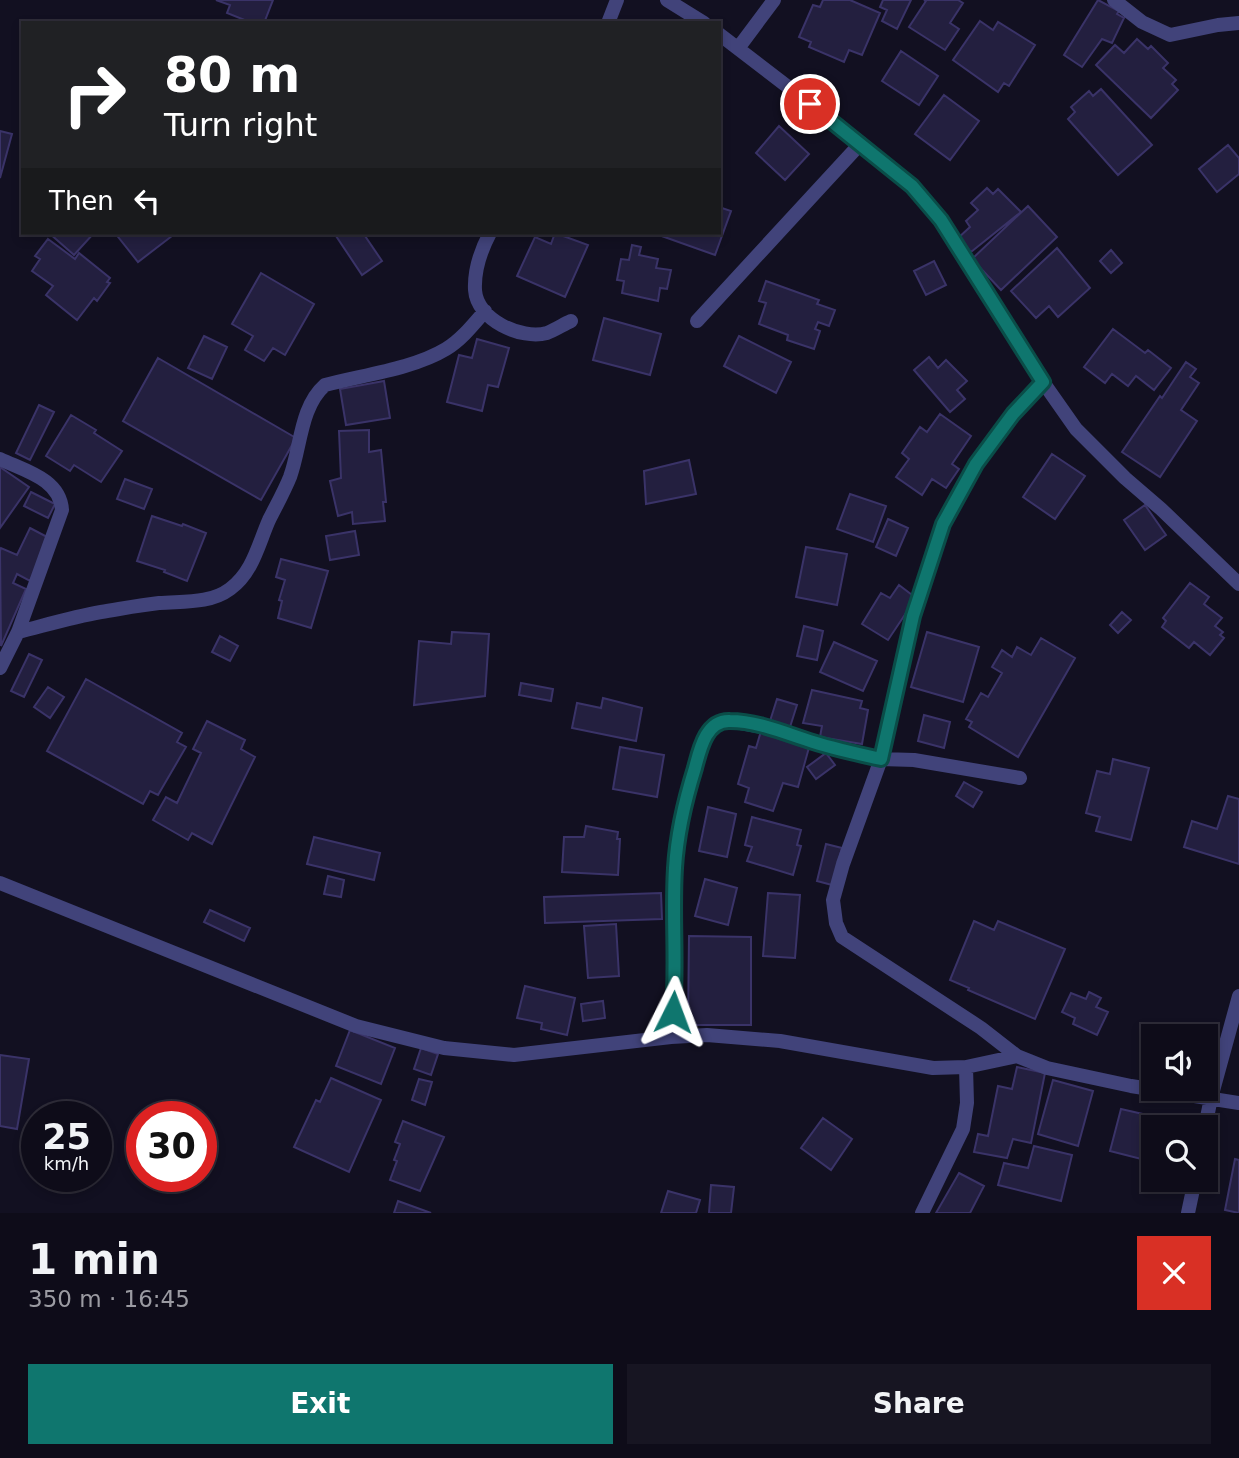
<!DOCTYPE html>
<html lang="en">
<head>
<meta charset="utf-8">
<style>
  body { margin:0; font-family:"DejaVu Sans",sans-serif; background:#171522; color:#f1f3f6; height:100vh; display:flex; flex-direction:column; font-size:26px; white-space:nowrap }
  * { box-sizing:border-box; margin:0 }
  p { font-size:23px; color:#9b9ba2 }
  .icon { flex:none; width:38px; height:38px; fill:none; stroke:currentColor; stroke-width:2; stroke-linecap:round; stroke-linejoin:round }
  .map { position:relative; height:1213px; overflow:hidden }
  .side { display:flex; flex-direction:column; background:#0e0c19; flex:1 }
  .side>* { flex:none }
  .hud { position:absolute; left:21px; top:21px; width:700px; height:214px; border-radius:0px; box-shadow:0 4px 10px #0003,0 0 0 2px #2e2c38; background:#202124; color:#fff; overflow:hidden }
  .fabs { position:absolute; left:1141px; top:1024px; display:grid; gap:14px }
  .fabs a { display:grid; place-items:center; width:77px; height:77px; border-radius:0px; background:#0e0c19; box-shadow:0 4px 10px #0003,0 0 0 2px #2e2c38; font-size:35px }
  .speed { position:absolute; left:21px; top:1101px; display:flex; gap:14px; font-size:35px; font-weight:700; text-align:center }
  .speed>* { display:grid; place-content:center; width:91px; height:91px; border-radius:50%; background:#0e0c19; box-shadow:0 4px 10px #0003,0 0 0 2px #2e2c38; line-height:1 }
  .speed small { font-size:18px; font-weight:400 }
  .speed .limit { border:10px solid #d22; background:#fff; color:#111 }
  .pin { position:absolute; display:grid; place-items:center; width:60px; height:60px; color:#fff; margin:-30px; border:4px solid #fff; border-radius:50%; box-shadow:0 2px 7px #0007 }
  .me { position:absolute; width:77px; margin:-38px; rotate:3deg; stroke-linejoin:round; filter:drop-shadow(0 0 5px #0008) }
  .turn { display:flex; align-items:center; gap:24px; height:147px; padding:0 28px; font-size:32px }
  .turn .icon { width:91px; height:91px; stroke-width:2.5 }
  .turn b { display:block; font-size:49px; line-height:60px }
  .then { display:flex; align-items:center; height:66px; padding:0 28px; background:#0003; gap:14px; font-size:26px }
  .round { display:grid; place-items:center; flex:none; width:74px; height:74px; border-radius:0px; background:#171522 }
  .overview { display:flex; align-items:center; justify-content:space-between; height:119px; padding:0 28px }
  h1 { font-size:42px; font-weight:700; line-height:52px }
  .action { display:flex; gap:14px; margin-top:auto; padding:14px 28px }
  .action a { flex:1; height:80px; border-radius:0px; background:#0f766e; color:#fff; font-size:28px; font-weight:700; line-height:80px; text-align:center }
  .action a+a { background:#171522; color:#f1f3f6 }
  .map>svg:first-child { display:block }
  .building { fill:#231f3f; stroke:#3a3368; stroke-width:2 }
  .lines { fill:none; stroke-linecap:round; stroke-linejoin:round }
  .street { stroke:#41437a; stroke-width:14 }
  .route-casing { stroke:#0a4d48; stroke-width:18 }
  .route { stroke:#0f766e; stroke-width:12 }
</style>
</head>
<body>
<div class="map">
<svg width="1239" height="1213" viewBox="0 0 1239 1213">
  <rect width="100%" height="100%" fill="#121021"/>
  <path class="building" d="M216,0h57l-9,23h-12l-25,-10 3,-8z
    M823,0h27l30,13 -18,42 -13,-5 -5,12 -35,-15 2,-5 -12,-5 14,-32 7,2z
    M883,0h28l-14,29 -15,-8 5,-11 -7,-3z
    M924,0h34l5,3 -13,20 9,6 -14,21 -36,-23 17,-26z
    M1098,0l21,11 -2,3 7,4 -12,25 -10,-4 -20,28 -18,-12z
    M980,21l13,9 5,-8 37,23 -26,41 -5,-3 -6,9 -45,-32z
    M1137,39l11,10 3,-3 17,17 -5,5 13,12 -4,4 6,6 -27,28 -55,-53 19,-20 9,8z
    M901,51l37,25 -19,29 -37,-24z
    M1101,89l51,56 -34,30 -50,-56 7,-7 -4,-5 18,-16 4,5z
    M944,95l35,26 -29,39 -35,-26z
    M779,126l30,28 -24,26 -29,-27z
    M0,131l12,3 -12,44z
    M1228,145l11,13v16l-22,18 -18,-23z
    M987,188l6,6 5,-5 23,23 -50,40 -13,-14 12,-11 -4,-6 12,-11 -7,-7z
    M1028,206l29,31 -56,53 -29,-31z
    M719,207l12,4 -16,44 -59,-21 63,-1z
    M49,233h45l-20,22z
    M115,233h54l3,3 -34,26z
    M334,233h29l19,28 -20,14z
    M555,233l33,12 -23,52 -48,-21 18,-39 16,7z
    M48,239l27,20 4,-6 31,25 -3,4 3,1 -13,18 -3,-3 -17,22 -31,-25 7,-9 -21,-15 8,-12 -5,-3z
    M632,245l9,2 -2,8 19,4 -2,9 15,2 -4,19 -7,-1 -2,13 -36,-8 2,-12 -7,-1 4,-21 8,1z
    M1057,248l33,40 -32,29 -9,-11 -13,12 -25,-27z
    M1111,250l11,13 -11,10 -11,-12z
    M934,261l12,24 -20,10 -12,-24z
    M261,273l53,31 -29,51 -12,-7 -9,13 -19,-11 8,-14 -21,-12z
    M766,281l53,19 -2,4 18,6 -6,16 -11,-4 -3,7 5,2 -6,18 -27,-9 1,-5 -29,-11 7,-21 -7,-2z
    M604,318l57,16 -11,41 -57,-15z
    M1113,329l32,24 3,-3 23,18 -17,22 -18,-14 -8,10 -16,-12 -7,9 -21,-16z
    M204,336l23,11 -15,32 -24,-11z
    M739,336l52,26 -15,31 -52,-27z
    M477,339l32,9 -11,39 -10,-2 -6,26 -35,-9 12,-47 13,3z
    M929,357l9,11 8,-8 21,21 -10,9 8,9 -15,13 -36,-42z
    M158,358l138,80 -35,62 -138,-79z
    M1186,362l10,7 -6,8 9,6 -18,27 16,11 -37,56 -38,-25 38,-56 2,2z
    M384,381l6,37 -44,7 -6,-36z
    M39,405l15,7 -24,48 -14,-7z
    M940,414l31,22 -19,28 7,5 -13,19 -14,-9 -10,16 -26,-18 13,-18 -7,-6 18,-26 7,5z
    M71,415l25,15 -2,3 28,18 -21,31 -27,-17 -4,6 -24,-15z
    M369,430v22l12,-2 5,52h-3l2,19 -32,3 -1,-12 -14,4 -8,-35 11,-3 -2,-47z
    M1052,454l33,22 -30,43 -32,-22z
    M689,460l7,34 -50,10 -2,-33z
    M0,467l29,20 -29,41z
    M125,479l27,10 -8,20 -27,-10z
    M31,492l24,12 -7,14 -24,-12z
    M850,494l36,12 -13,36 -36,-13z
    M1145,505l21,30 -21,15 -21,-30z
    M152,516l30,10 1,-2 23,9 -19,48 -23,-9 1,-2 -28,-9z
    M888,519l20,9 -12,28 -20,-9z
    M30,528l21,11 -21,42 -13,-7 -4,9 13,6 -25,57 -1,-95 1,-3 16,7z
    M355,531l4,24 -29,5 -4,-24z
    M806,547l41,7 -10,51 -41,-8z
    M281,559l47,12 -17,57 -33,-10 4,-17 -3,-1 6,-20 -9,-3z
    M1190,583l19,14 -5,7 18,14 -7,8 8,6 -3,3 4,3 -14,17 -16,-13 -5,6 -27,-21 4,-6 -3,-3z
    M899,585l17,13 -28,42 -26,-16 19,-31 9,5z
    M1122,612l9,8 -13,13 -8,-8z
    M804,626l19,5 -6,29 -20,-4z
    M452,632l37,2 -4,62 -71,9 5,-64 32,3z
    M927,632l52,15 -16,55 -52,-15z
    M220,636l18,10 -8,15 -18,-9z
    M1041,638l34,20 -57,99 -49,-30 3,-5 -6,-3 15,-26 7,4 14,-24 -10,-6 10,-17 10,7 5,-10 14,8z
    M834,642l43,19 -14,30 -43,-19z
    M29,654l13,6 -18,37 -13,-6z
    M86,679l96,54 -5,9 9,5 -28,48 -8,-4 -7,13 -96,-53z
    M521,683l32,6 -2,12 -32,-6z
    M48,687l16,10 -14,21 -16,-11z
    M812,690l50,11 -2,7 8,2 -6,34 -42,-7 2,-11 -19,-3z
    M603,698l39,10 -6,33 -64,-13 5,-25 24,5z
    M777,699l20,6 -7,22 -20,-6z
    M924,715l26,7 -6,26 -26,-7z
    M207,721l38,19 -4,9 14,8 -43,87 -20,-11 -4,7 -35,-20 13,-23 11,6 24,-50 -8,-4z
    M761,731l49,13 -12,43 -15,-4 -10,28 -28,-9 4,-14 -11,-4 11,-38 7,2z
    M620,747l44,8 -7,42 -44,-8z
    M826,753l9,12 -19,14 -9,-12z
    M1113,759l36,9 -18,72 -35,-9 4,-14 -14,-4 11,-42 13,3z
    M964,782l18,10 -9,15 -17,-11z
    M1228,796l11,3v65l-55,-17 8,-26 25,8z
    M708,807l28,7 -9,43 -28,-6z
    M752,817l49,13 -4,15 4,1 -8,29 -46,-14 5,-14 -7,-2z
    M586,826l32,6 -1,7h3l-2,36 -56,-3 2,-35h20z
    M314,837l66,16 -6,27 -67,-16z
    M826,844l16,4 -10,37 -15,-4z
    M328,876l16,4 -3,17 -17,-3z
    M705,879l32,9 -9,37 -33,-9z
    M661,893l1,26 -117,4 -1,-26z
    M768,893l32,2 -5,63 -32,-2z
    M210,910l40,18 -6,13 -40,-19z
    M974,921l20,9 4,-9 67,28 -30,70 -67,-29 1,-2 -19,-8z
    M616,924l3,52 -31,2 -4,-52z
    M689,936l62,1v88h-63z
    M525,986l50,12 -8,37 -26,-6 1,-6 -25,-5z
    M1089,992l12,6 -5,9 12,5 -11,23 -24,-11 2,-6 -13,-6 9,-19 15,6z
    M603,1001l2,17 -22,3 -2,-17z
    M350,1030l45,18 -14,36 -45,-18z
    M421,1048l17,6 -7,21 -17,-6z
    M0,1055l29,4 -12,70 -17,-3z
    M1017,1067l28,6 -14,70 -18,-4 -6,19 -33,-6 4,-18 10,2 10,-50 14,3z
    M331,1078l50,22 -32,72 -55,-25 22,-47 4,2z
    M419,1079l13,3 -7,23 -13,-5z
    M1053,1080l40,11 -15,55 -40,-12z
    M1121,1109l57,13 -1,5h-24v35l-43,-11z
    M823,1118l29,21 -21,31 -30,-22z
    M403,1121l41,16 -24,54 -30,-11 7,-19 -3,-1 6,-16 -5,-2z
    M1034,1146l38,9 -11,46 -63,-16 6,-22 24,5z
    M1235,1159l4,1v53l-14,-3z
    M959,1173l25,13 -14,27h-34z
    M711,1185l23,2 -3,26h-22z
    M668,1191l32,9 -4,13h-35z
    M398,1201l33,12h-37z"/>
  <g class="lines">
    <path class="street" d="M667,0l37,23
      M1114,0l28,22 28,13 48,-10 21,-2
      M608,23l9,-23
      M719,34l142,109 51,43 29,34 102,162 33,47 49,49 36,31 78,75
      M739,47l35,-47
      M490,233c-9,17 -16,37 -15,57 2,30 46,50 72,43 8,-3 17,-9 24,-12
      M697,321l164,-178
      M1043,382l-30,32 -37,50 -32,60 -31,92 -32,143 -38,105 -10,36 3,23 6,14 139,91 36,28 30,12 84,18 108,17
      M0,459c25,12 60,20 62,51l-44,122 -18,36
      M18,632c28,-7 55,-15 83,-20 19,-3 39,-7 58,-9 24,-2 51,1 71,-14 23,-17 28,-44 39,-69 7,-14 15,-28 21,-43 11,-30 10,-70 35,-92 37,-10 88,-16 121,-36 15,-9 27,-24 39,-38
      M0,883l356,143 88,22 70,7 157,-18 36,-2 73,6 153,27 33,-1 51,-11
      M671,1037l4,-50v-121l6,-43 10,-42 9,-31 11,-22 8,-5 11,-2 37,7 73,22 41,9 33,1 106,18
      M1205,1127l6,-29 28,-102
      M922,1213l41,-84 4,-26 -1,-36
      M1188,1213l7,-33"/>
  </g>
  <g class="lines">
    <g class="route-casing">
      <path id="route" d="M673,1012c4,-48 -1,-96 2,-144 2,-34 10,-68 20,-100 5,-19 11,-48 35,-47 28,0 57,13 83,21 22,7 45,12 68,17l32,-143 30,-92 33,-60 37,-50 30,-32 -102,-162 -29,-34 -102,-82"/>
    </g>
    <use href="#route" class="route"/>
  </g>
</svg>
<div class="fabs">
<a><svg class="icon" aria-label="sound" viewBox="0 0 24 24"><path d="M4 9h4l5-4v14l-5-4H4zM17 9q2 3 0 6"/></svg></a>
<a><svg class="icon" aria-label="search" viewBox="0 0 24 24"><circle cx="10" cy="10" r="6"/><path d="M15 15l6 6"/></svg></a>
</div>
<div class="speed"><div>25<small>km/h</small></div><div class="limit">30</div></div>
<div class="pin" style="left:810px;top:104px;background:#d93025"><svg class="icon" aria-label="arrive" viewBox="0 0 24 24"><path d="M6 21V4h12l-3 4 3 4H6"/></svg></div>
<svg class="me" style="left:673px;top:1012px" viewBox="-20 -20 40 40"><path d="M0-17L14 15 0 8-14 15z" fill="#0f766e" stroke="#fff" stroke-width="4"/></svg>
<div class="hud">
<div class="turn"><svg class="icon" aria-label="right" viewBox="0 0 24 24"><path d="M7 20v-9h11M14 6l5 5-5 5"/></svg><div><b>80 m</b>Turn right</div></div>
<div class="then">Then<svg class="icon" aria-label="left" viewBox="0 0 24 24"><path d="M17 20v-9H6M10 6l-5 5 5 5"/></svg></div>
</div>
</div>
<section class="side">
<div class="overview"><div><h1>1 min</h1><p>350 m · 16:45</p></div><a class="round" style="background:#d93025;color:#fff"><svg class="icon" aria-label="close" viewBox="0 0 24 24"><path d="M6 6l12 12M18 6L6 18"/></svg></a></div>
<div class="action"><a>Exit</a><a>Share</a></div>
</section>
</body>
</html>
